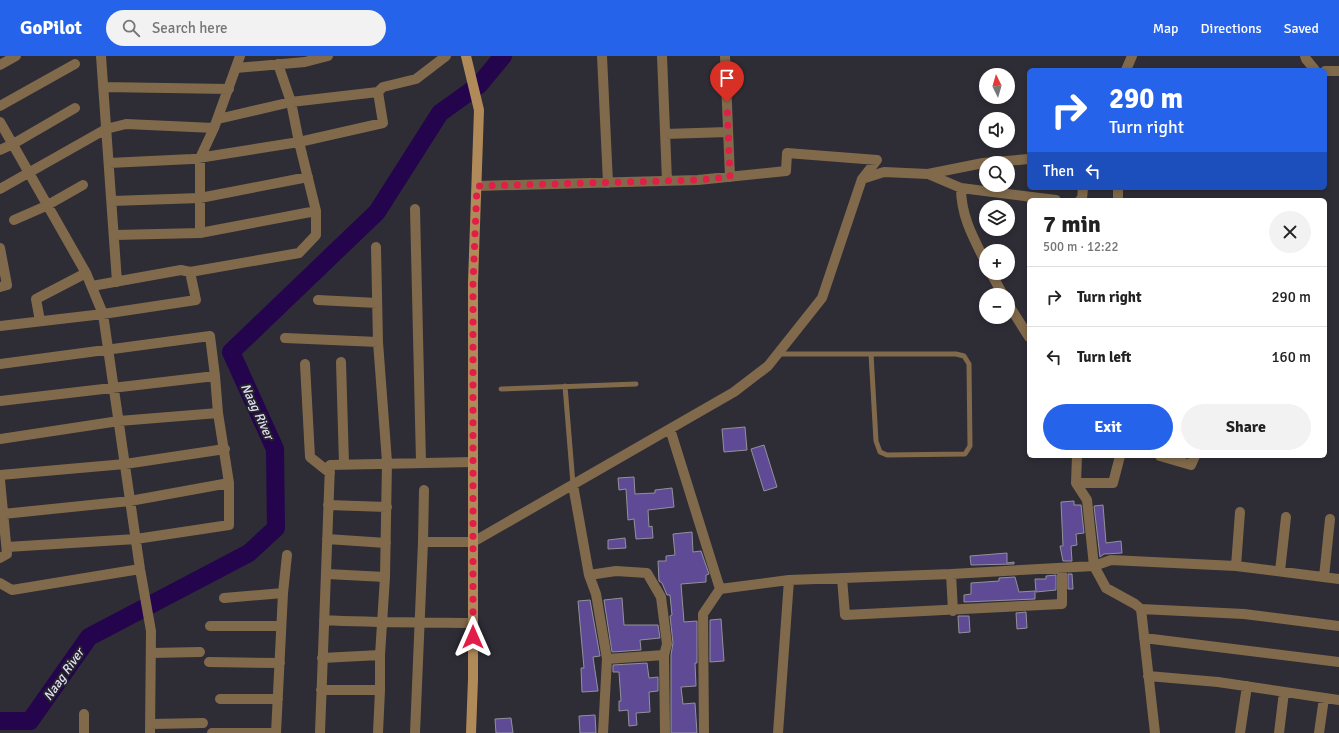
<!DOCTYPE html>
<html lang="en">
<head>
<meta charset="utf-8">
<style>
  body { margin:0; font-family:Signika,sans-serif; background:#f2f2f2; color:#222; height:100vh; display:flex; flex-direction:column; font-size:15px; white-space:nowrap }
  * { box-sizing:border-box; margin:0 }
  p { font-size:13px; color:#767676 }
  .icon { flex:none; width:22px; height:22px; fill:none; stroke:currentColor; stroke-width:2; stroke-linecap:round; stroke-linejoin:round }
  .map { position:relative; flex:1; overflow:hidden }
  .side { position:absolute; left:1027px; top:142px; width:300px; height:260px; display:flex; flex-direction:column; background:#fff; border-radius:6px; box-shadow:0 2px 6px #0003 }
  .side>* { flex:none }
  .top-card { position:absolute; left:1027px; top:12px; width:300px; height:122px; border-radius:6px; box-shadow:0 2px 6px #0003; background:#2563eb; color:#fff; overflow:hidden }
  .needle { width:26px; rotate:355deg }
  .buttons { position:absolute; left:979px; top:12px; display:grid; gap:8px }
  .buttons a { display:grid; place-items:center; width:36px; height:36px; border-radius:50%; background:#fff; box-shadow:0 2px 6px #0003; font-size:20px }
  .pin { position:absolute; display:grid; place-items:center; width:34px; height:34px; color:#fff; margin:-41px -17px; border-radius:50% 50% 50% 0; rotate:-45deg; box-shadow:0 0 4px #0007 }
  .pin .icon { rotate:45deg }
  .me { position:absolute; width:44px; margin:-22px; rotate:0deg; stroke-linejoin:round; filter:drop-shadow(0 0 3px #0008) }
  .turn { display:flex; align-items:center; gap:14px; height:84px; padding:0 16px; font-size:18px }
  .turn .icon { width:52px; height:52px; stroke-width:2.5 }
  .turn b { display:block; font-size:28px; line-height:34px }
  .then { display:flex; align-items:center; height:38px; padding:0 16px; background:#0003; gap:8px; font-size:15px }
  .round { display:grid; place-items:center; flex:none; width:42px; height:42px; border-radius:21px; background:#f2f2f2 }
  .overview { display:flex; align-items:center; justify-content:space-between; height:68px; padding:0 16px }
  h1 { font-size:24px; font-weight:700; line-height:30px }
  .primary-button { display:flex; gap:8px; margin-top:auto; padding:8px 16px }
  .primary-button a { flex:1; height:46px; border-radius:24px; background:#2563eb; color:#fff; font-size:16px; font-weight:700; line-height:46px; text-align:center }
  .primary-button a+a { background:#f2f2f2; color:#222 }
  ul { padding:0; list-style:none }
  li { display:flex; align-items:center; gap:12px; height:60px; padding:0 16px; border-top:1px solid #e0e0e0 }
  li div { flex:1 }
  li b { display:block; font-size:15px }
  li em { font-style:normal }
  header { display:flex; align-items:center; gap:24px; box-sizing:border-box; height:56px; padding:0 20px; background:#2563eb; color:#fff }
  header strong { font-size:19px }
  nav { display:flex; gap:22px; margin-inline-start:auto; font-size:14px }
  .search { width:280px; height:36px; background:#f2f2f2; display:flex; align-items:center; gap:10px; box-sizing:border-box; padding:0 14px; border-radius:22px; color:#767676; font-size:15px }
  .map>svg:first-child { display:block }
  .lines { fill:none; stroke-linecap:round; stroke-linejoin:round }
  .river { stroke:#23044d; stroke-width:18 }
  .building { fill:#5f4b95; stroke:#92919b }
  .lane { stroke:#816a4b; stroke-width:5 }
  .street { stroke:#816a4b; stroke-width:10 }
  .secondary { stroke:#b08b59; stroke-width:10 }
  .route { stroke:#e11d48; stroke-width:7; stroke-dasharray:0 12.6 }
  .labels { text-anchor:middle; stroke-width:4; stroke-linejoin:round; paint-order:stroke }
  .water-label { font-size:13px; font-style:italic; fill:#e3dff5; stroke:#24232b }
</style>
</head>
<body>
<header>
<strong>GoPilot</strong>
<div class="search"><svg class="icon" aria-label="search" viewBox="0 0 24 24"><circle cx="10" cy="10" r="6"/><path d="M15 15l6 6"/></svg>Search here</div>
<nav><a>Map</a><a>Directions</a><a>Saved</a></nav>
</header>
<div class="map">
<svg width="1339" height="677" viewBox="0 0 1339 677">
  <rect width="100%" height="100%" fill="#2e2c35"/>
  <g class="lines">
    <path class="river" d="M0,665h30l59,-84 160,-84 27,-25 -1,-79 -44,-97 146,-140 63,-99 39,-28 24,-29"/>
  </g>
  <path class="building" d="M745,371l2,23 -23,2 -2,-23z
    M764,389l13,42 -13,4 -13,-42z
    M634,421l1,17 20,-1v-3l17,-2 2,19 -26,3 1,17 3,-1 1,12 -17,1 -2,-20 -6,1 -2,-31 -7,1 -1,-12z
    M1074,445v4h7l3,28 -8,1 1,11 -6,1 1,15h-9l-3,-15h3l-2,-44z
    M1103,449l3,38 15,-2 1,12 -18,1 -4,3 -6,-51z
    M692,476l1,20 8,-1 8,23 -3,1v7l-25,2 3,38 13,-1v42h-2l1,23 -15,1 2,17 12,-1 2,30h-26v-78l2,-12 -3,-27 2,-1 -2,-20h-3l-5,-12 -3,-2 -1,-20h8v-5l9,-1 -2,-21z
    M625,482l1,10 -18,1v-9z
    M1007,497v10l7,-1v2l-43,1 -1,-9z
    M1068,518h4l1,15h-5z
    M1056,519v15l-20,2 -1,-13h11v-3z
    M1015,521l4,15 16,-1v8l-71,3v-7l7,-1v-11l28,-2v-3z
    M622,542l2,27h34l2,13 -20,2 1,10 -29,2 -8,-52z
    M590,544l10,56 -7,1 5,34 -16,1 -1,-24h3l-6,-67z
    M1026,556l1,16 -10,1 -1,-16z
    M958,560h11l1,16 -11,1z
    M721,563l3,42 -14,1v-42z
    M647,607l2,15 9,-1v14l-9,1 1,20 -14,1 1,12 -8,1 -1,-16 -9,1v-10h2l-2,-29h-6v-7z
    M595,659l1,18h-16l-1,-17z
    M511,662l2,15h-17l-1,-14z"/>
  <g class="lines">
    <path class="lane" d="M778,298c59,0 119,0 178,0l8,2 5,8 1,82 -5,8 -78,1 -7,-3 -4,-11 -5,-87
      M565,330l8,98
      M501,333l135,-5"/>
    <path class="street" d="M101,0l16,226
      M602,0l6,127
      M662,0l5,125
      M725,0l5,121
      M1305,0l1,3 9,11
      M0,9l16,-9
      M236,12l69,-6 23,-6
      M1126,14l6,-14
      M1325,15h14
      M103,31l126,2
      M0,50l75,-42
      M218,63l73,-17 -13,-38
      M0,66l86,151 17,41 37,255 11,62 -1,102
      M665,78l63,-2
      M0,94l13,-6 62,-36
      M109,107l83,-4 107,-17 -8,-40 87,-10 5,-5 33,-8 30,-23
      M928,118l33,14c0,29 13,51 25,75
      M862,123l22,-7 44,2 55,-11 46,-4
      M961,132l95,12
      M0,133l106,-60 20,-5 88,4
      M1080,144l2,-1 1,-11
      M1118,144v-12
      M112,145l88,-3 108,-21
      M415,153l6,253
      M14,164l32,-14 37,-21
      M200,177v-75l14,-30 26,-72
      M115,179l85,-2 116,-22 -17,-69 84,-19 -5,-31
      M0,192l7,37 -7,2
      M190,216l109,-19 17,-18v-24
      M991,217l12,22
      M318,244l59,3
      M1008,248l21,33
      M40,265l-4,-22 50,-26
      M0,270l103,-12 93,-14 -6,-28 -9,-2 -89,16
      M285,282l93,4
      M341,306l3,102
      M0,308l210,-28 5,40 3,37 11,70v42l-93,14 -129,8
      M305,308l5,93 20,16
      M0,345l215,-25
      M670,373l50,160
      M0,383l119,-18 99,-8
      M1077,400l-1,27 11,17 7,66 17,-6 125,6 103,13
      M1160,400l31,9 4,-9
      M0,419l125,-11 100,-15
      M0,424l7,74 -7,4
      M1076,427h37l7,-27
      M573,429l16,90 7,19 11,65
      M328,449l59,2
      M3,458l127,-13 99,-18
      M327,483l59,4
      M423,486l1,-52
      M1236,510l4,-54
      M1280,515l6,-54
      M327,518l58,3
      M951,518l2,37
      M589,519l27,-4 31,2 14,24 6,47 -3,11 1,78
      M1324,521l6,-58
      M842,522l3,37 217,-11v-35
      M0,527l12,7 128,-21
      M224,542l59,-5
      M1141,553l103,5 95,12
      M324,564c50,3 99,2 149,3
      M210,570h71
      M1144,582l195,24
      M151,597l49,-1
      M322,602l58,-3 5,-78 2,-115 -9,-120 -2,-95
      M209,606l71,1
      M1148,620l70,6 121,18
      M321,634h59l-2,43
      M380,634v-35
      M220,643h58
      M150,668l53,-1
      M84,677v-19
      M212,677h64
      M276,677l7,-140 4,-38
      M320,677l10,-268 143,-3
      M415,677l8,-191h50l261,-150 34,-26 54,-68 40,-119 15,-19 -90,-7 -1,18 -88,9 -221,6
      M603,677l4,-74 57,-4
      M704,677l-1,-119 17,-25 69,-9
      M778,677l11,-153 162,-6 143,-8 12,22 29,16 6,5 14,124
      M1240,677l7,-47
      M1279,677l5,-41
      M1319,677l5,-35"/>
    <path class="secondary" d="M466,0l13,54 -6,173v396l-2,54"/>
  </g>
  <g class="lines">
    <path class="route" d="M473,581v-354l4,-97 221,-6 32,-3 -3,-75"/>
  </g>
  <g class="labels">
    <g class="water-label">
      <text transform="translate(258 355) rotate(65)" y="5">Naag River</text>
      <text transform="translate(63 618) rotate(-55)" y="5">Naag River</text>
    </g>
  </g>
</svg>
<div class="buttons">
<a><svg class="needle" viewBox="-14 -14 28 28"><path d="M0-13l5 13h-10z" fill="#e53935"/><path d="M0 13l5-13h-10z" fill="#767676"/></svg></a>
<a><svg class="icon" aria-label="sound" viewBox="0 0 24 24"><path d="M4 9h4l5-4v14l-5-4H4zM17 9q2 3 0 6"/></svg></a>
<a><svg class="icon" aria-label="search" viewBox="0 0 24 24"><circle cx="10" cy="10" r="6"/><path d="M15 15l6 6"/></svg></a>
<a><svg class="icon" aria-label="layers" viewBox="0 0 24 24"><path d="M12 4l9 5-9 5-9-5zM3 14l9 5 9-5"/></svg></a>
<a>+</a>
<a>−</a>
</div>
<div class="pin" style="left:727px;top:46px;background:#d93025"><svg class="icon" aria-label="arrive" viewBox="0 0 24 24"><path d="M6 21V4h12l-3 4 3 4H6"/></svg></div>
<svg class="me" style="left:473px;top:581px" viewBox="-20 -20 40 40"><path d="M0-17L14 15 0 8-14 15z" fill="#e11d48" stroke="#fff" stroke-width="4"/></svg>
<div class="top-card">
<div class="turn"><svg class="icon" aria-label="right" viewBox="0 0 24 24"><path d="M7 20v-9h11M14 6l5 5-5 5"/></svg><div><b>290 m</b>Turn right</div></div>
<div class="then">Then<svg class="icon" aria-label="left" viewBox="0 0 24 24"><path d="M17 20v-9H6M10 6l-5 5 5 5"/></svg></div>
</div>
<section class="side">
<div class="overview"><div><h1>7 min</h1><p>500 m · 12:22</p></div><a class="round"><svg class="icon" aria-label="close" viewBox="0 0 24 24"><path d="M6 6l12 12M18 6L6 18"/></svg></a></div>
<ul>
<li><svg class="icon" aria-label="right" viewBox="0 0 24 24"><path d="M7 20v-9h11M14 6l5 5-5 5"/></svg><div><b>Turn right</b></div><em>290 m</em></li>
<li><svg class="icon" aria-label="left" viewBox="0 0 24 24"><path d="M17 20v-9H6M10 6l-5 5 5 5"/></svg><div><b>Turn left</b></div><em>160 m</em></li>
</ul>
<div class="primary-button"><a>Exit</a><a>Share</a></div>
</section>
</div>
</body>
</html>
